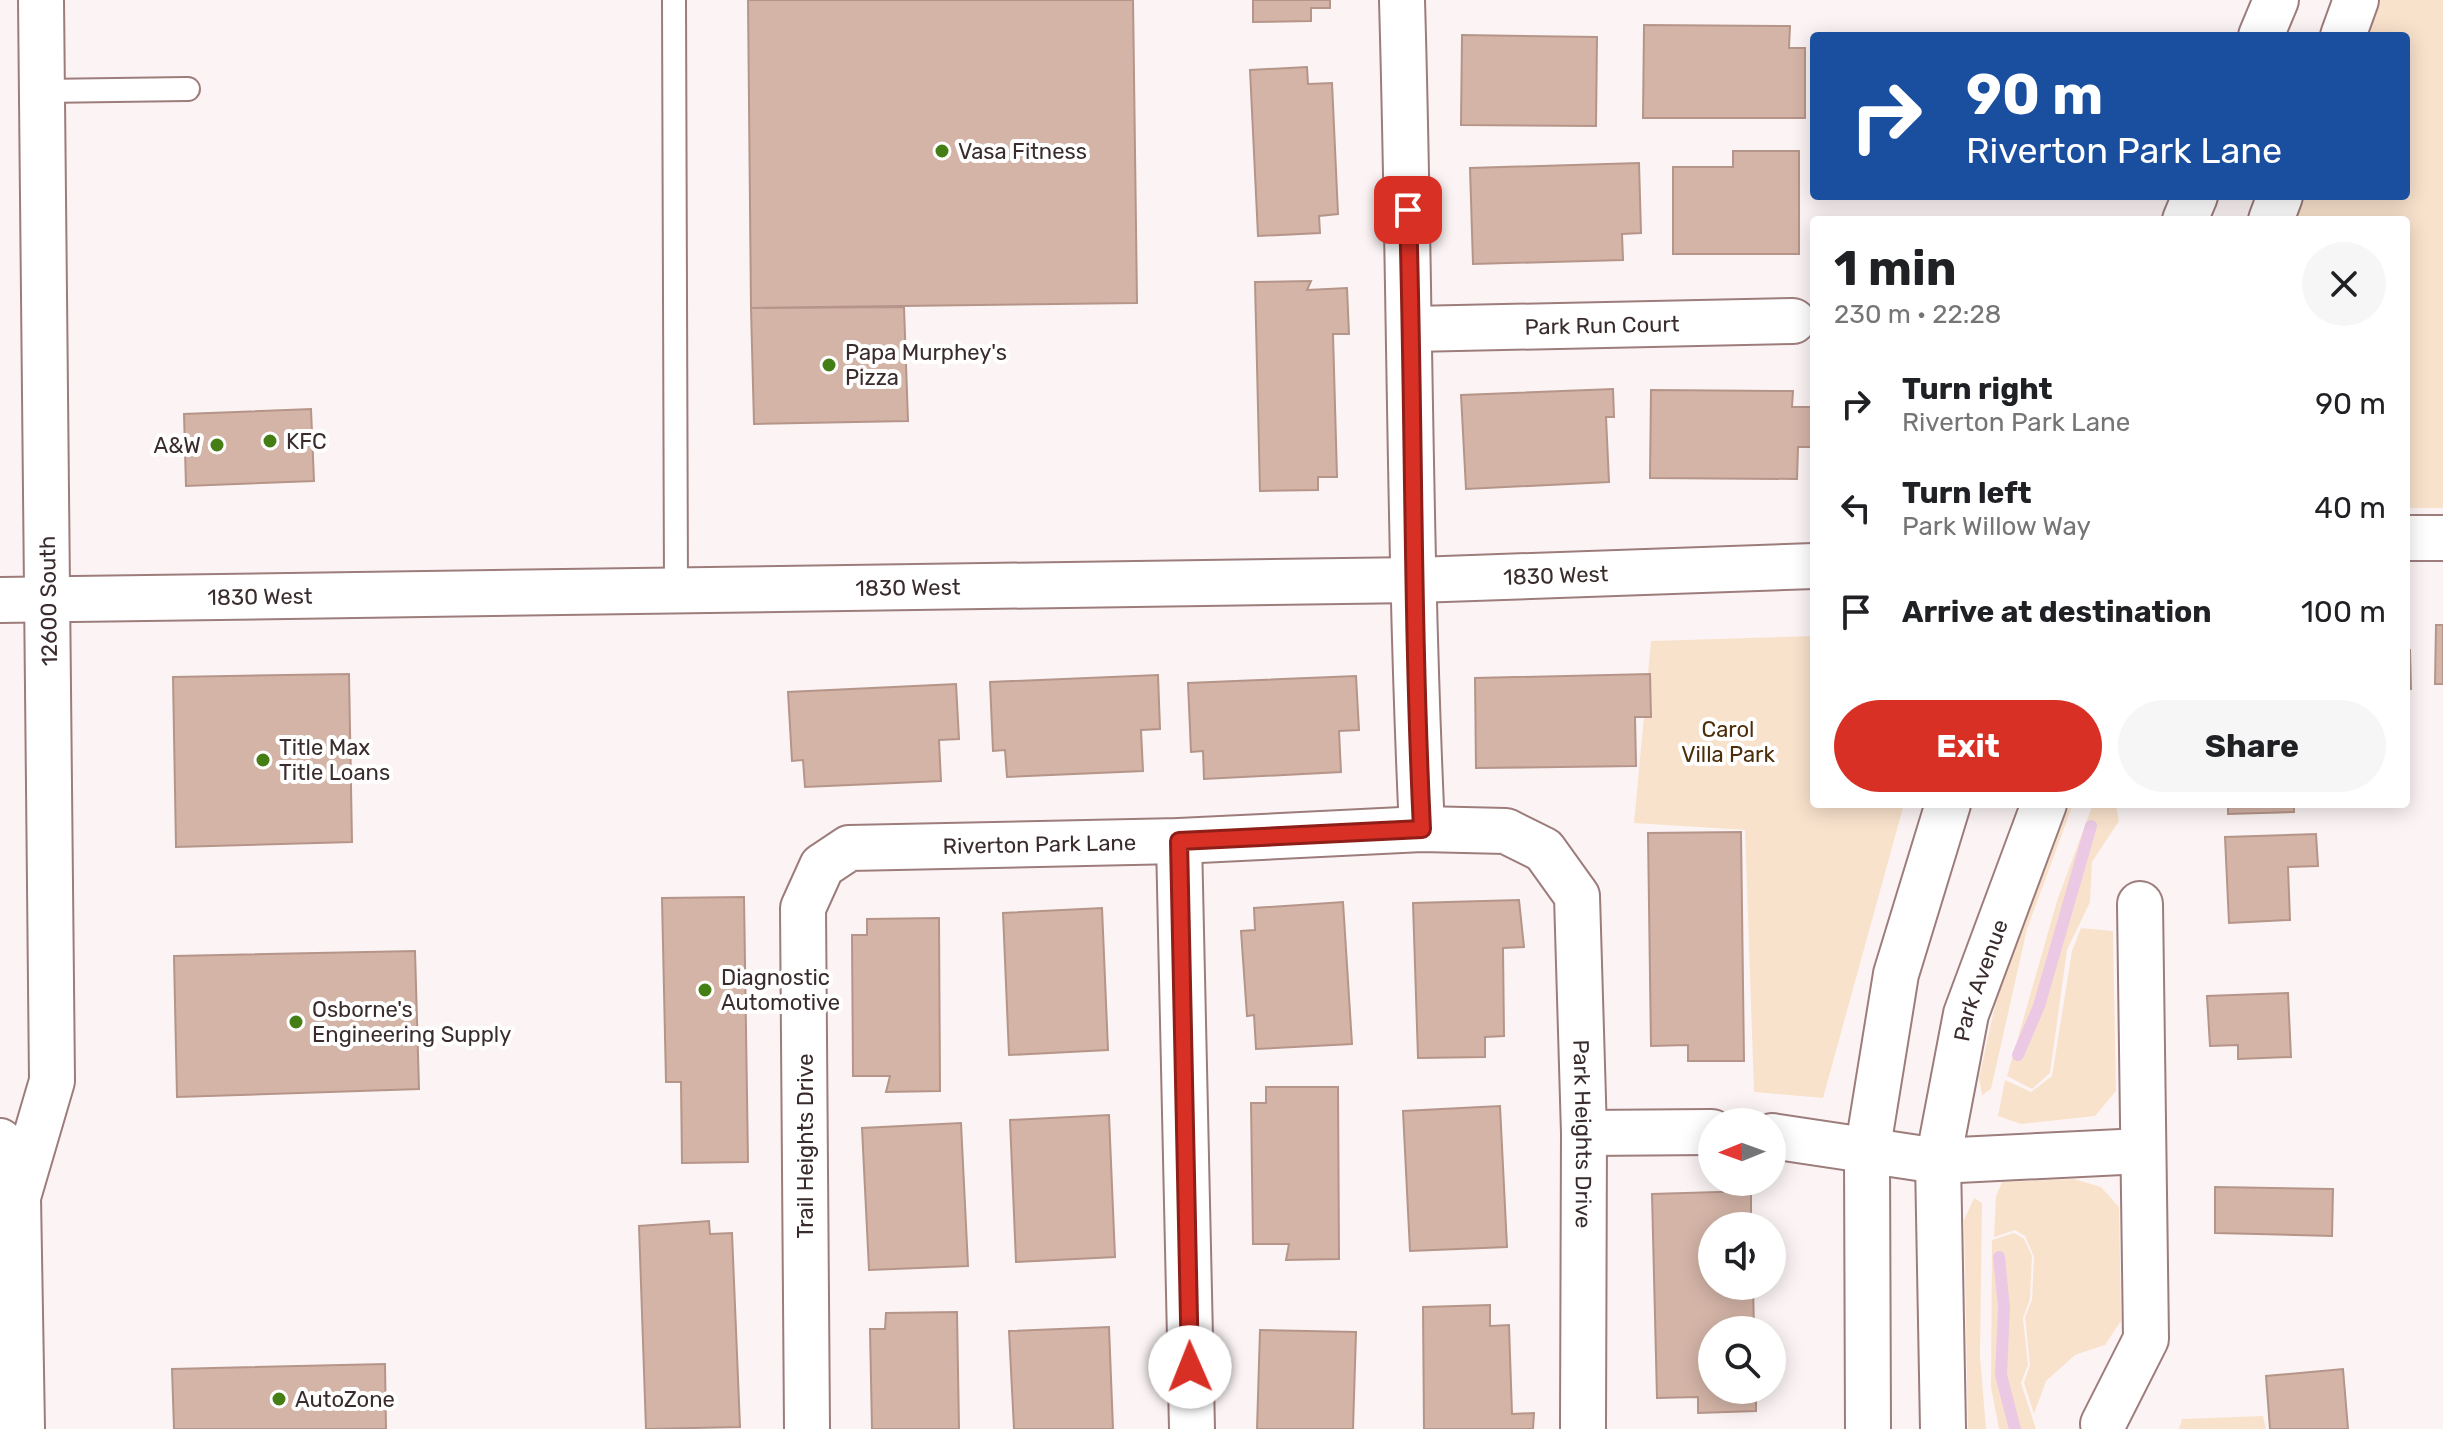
<!DOCTYPE html>
<html lang="en">
<head>
<meta charset="utf-8">
<style>
  body { margin:0; font-family:Rubik,sans-serif; background:#f6f6f6; color:#202124; height:100vh; display:flex; flex-direction:column; font-size:30px; white-space:nowrap }
  * { box-sizing:border-box; margin:0 }
  p { font-size:26px; color:#757577 }
  .icon { flex:none; width:44px; height:44px; fill:none; stroke:currentColor; stroke-width:2; stroke-linecap:round; stroke-linejoin:round }
  .map { position:relative; flex:1; overflow:hidden }
  .panel { position:absolute; left:1810px; top:216px; width:600px; height:592px; display:flex; flex-direction:column; background:#fff; border-radius:8px; box-shadow:0 4px 20px #0003 }
  .panel>* { flex:none }
  .guide { position:absolute; left:1810px; top:32px; width:600px; height:168px; border-radius:8px; box-shadow:0 4px 20px #0003; background:#1a4fa0; color:#fff; overflow:hidden }
  .needle { width:52px; rotate:269deg }
  .buttons { position:absolute; left:1698px; top:1108px; display:grid; gap:16px }
  .buttons a { display:grid; place-items:center; width:88px; height:88px; border-radius:50%; background:#fff; box-shadow:0 4px 20px #0003; font-size:40px }
  .pin { position:absolute; display:grid; place-items:center; width:68px; height:68px; color:#fff; margin:-34px; border-radius:16px; box-shadow:0 4px 12px #0006 }
  .me { position:absolute; width:88px; margin:-44px; rotate:359deg; stroke-linejoin:round; filter:drop-shadow(0 0 6px #0008) }
  .turn { display:flex; align-items:center; gap:28px; height:168px; padding:0 24px; font-size:36px }
  .turn .icon { width:104px; height:104px; stroke-width:2.5 }
  .turn b { display:block; font-size:56px; line-height:68px }
  .round { display:grid; place-items:center; flex:none; width:84px; height:84px; border-radius:42px; background:#f6f6f6 }
  .headline { display:flex; align-items:center; justify-content:space-between; height:136px; padding:0 24px }
  h1 { font-size:48px; font-weight:700; line-height:60px }
  .cta { display:flex; gap:16px; margin-top:auto; padding:16px 24px }
  .cta a { flex:1; height:92px; border-radius:48px; background:#d93025; color:#fff; font-size:32px; font-weight:700; line-height:92px; text-align:center }
  .cta a+a { background:#f6f6f6; color:#202124 }
  ul { padding:0; list-style:none }
  li { display:flex; align-items:center; gap:24px; height:104px; padding:0 24px }
  li div { flex:1 }
  li b { display:block; font-size:30px }
  li em { font-style:normal }
  .map>svg:first-child { display:block }
  .green { fill:#f9e2cc }
  .lines { fill:none; stroke-linecap:round; stroke-linejoin:round }
  .stream { stroke:#ebc9e4; stroke-width:12 }
  .building { fill:#d4b4a7; stroke:#b59589; stroke-width:2 }
  .lane-casing { stroke:#9d7c7c; stroke-width:26 }
  .street-casing { stroke:#9d7c7c; stroke-width:48 }
  .secondary-casing { stroke:#9d7c7c; stroke-width:48 }
  .primary-casing { stroke:#9d7c7c; stroke-width:48 }
  .lane { stroke:#fff; stroke-width:22 }
  .street { stroke:#fff; stroke-width:44 }
  .secondary { stroke:#fff; stroke-width:44 }
  .primary { stroke:#fff; stroke-width:44 }
  .route-casing { stroke:#8d1f18; stroke-width:20 }
  .route { stroke:#d93025; stroke-width:14 }
  .poi-dot { fill:#457e15; stroke:#fff; stroke-width:3 }
  .labels { text-anchor:middle; stroke-width:8; stroke-linejoin:round; paint-order:stroke }
  .poi-label { font-size:22px; fill:#3a2c2c; stroke:#fff; text-anchor:start }
  .street-label { font-size:22px; fill:#3a2c2c; stroke:#fff }
  .park-label { font-size:22px; fill:#4d2e0a; stroke:#fff }
</style>
</head>
<body>
<div class="map">
<svg width="2443" height="1429" viewBox="0 0 2443 1429">
  <rect width="100%" height="100%" fill="#fcf4f4"/>
  <path class="green" d="M2379,0h64v508h-37v-288h-115l10,-24h105v-160h-42z
    M1814,636v168h90l-81,294 -69,-6 -9,-262 -111,-7 17,-182z
    M2061,804h12l-46,125 -36,160 -9,6 -3,-17 33,-150z
    M2093,804h23l3,17 -27,41 -2,40 -23,48 -17,123 -18,16 -25,-13 50,-175z
    M2081,928l32,3 3,160 -21,25 -74,8 -23,-8 7,-36 26,12 21,-16 20,-125z
    M2074,1179l27,8 18,20 2,114 -16,24 -30,10 -29,26 -12,33 -10,-31 6,-18 -5,-48 7,-17 2,-43 -9,-21 -10,-6 -21,7 2,-41 6,-14z
    M1974,1198l8,5 -2,154 6,72h-18l-4,-209z
    M2014,1233l10,6 8,17 -2,43 -7,19 5,47 -7,18 15,46h-37l-8,-42 1,-147z
    M2263,1416l3,13h-87l3,-10z"/>
  <g class="lines">
    <path class="stream" d="M2018,1055l21,-49 52,-180
      M1999,1257l5,51 -3,67 14,54"/>
  </g>
  <path class="building" d="M748,0h385l4,303 -386,5z
    M1253,0h77v8h-19v13l-58,1z
    M1644,25l146,1 -1,22h16v70h-162z
    M1462,35l135,2 -1,89 -135,-1z
    M1307,67l1,17 24,-1 6,131 -19,2 1,17 -62,3 -8,-166z
    M1733,151h66v103h-126v-87h60z
    M1639,163l2,70 -19,1 1,26 -150,4 -3,-96z
    M1311,281l-4,9 40,-2 2,46h-16l4,143h-19v13l-58,1 -5,-209z
    M904,307l4,114 -154,3 -3,-116z
    M1613,389l1,28h-8l3,65 -143,7 -5,-94z
    M1651,390l142,1 -1,16h22v40h-16l-1,32 -147,-1z
    M311,409l3,72 -128,5 -2,-72z
    M2436,625h7v59h-8z
    M2406,650h4l1,39h-5z
    M349,674l3,168 -176,5 -3,-170z
    M1650,674l1,43h-16l1,49 -160,2 -1,-90z
    M1158,675l2,54 -19,1 2,41 -136,6 -2,-27 -12,1 -3,-69z
    M1356,676l3,54 -20,1 2,41 -137,7 -1,-28 -12,1 -3,-69z
    M956,684l3,55 -20,1 2,41 -136,6 -2,-27 -11,1 -4,-69z
    M2228,804h66v8l-66,2z
    M1741,832l3,229h-56v-16l-37,1 -3,-213z
    M2316,834l2,32 -30,1 2,53 -61,3 -4,-86z
    M744,897l4,265 -66,1 -1,-81h-15l-4,-184z
    M1519,900l5,47 -21,1 1,88 -19,1v20l-67,1 -5,-155z
    M1343,902l9,142 -96,5 -2,-34 -7,1 -6,-85 14,-1 -1,-22z
    M1102,908l6,142 -99,5 -6,-142z
    M939,918l1,173 -54,1 4,-16h-37l-1,-141h15v-16z
    M415,951l4,138 -242,8 -3,-141z
    M2288,993l3,64 -53,2v-14l-28,1 -3,-50z
    M1266,1087h72l1,172 -53,1 3,-16h-36l-2,-141h15z
    M1500,1106l7,141 -97,4 -7,-140z
    M1109,1115l6,142 -99,5 -6,-142z
    M961,1123l7,143 -99,4 -7,-142z
    M2215,1187l118,2 -1,47 -117,-3z
    M1751,1191v35h-39v60h41l1,44h-42v60h44v21l-58,2v-16l-41,1 -5,-204z
    M709,1221l1,13 22,-1 8,194 -94,2 -7,-203z
    M1490,1305v21l19,-1 3,89 22,-1 -1,16h-109l-1,-122z
    M957,1312l2,117h-87l-2,-100h15l1,-16z
    M1109,1327l4,102h-99l-5,-98z
    M1260,1330l96,2 -3,97h-96z
    M385,1364l1,65h-212l-2,-60z
    M2343,1369l5,60h-78l-4,-53z"/>
  <g class="lines">
    <g class="lane-casing">
      <path id="lane" d="M674,0l2,589
        M42,91l146,-2"/>
    </g>
    <g class="street-casing">
      <g id="street">
        <path d="M1402,0c8,276 7,553 20,829"/>
        <path id="s1" d="M1412,329l381,-8"/>
        <path d="M2406,538h37"/>
        <path id="s2" d="M0,600l1416,-20 398,-14"/>
        <path d="M1179,841l13,588"/>
        <path d="M1584,1133l128,-1"/>
        <path d="M1772,1136l166,25 204,-10"/>
        <path d="M2103,1424l43,-85 -6,-435"/>
        <path id="s3" d="M807,1429l-4,-521 19,-42 27,-18 330,-7 243,-12 84,2 38,19 33,46 7,237 -1,296"/>
      </g>
    </g>
    <g class="secondary-casing">
      <g id="secondary">
        <path d="M2261,36l15,-36"/>
        <path d="M2343,36l13,-36"/>
        <path d="M2185,220l10,-24"/>
        <path d="M2271,220l9,-24"/>
        <path d="M1868,1429l-1,-276 29,-179 52,-170"/>
        <path id="s4" d="M1943,1429l-5,-268 28,-147 78,-210"/>
      </g>
    </g>
    <g class="primary-casing">
      <path id="primary" d="M0,1141l18,56 4,232
        M18,1197l34,-116 -11,-1081"/>
    </g>
    <use href="#lane" class="lane"/>
    <use href="#street" class="street"/>
    <use href="#secondary" class="secondary"/>
    <use href="#primary" class="primary"/>
  </g>
  <g class="lines">
    <g class="route-casing">
      <path id="route" d="M1190,1367l-11,-526 243,-12c-10,-207 -8,-413 -14,-619"/>
    </g>
    <use href="#route" class="route"/>
  </g>
  <g class="poi-dot">
    <circle cx="942" cy="151" r="8"/>
    <circle cx="829" cy="365" r="8"/>
    <circle cx="270" cy="441" r="8"/>
    <circle cx="217" cy="445" r="8"/>
    <circle cx="263" cy="760" r="8"/>
    <circle cx="705" cy="990" r="8"/>
    <circle cx="296" cy="1022" r="8"/>
    <circle cx="279" cy="1399" r="8"/>
  </g>
  <g class="labels">
    <g class="poi-label">
      <text x="958" y="159">Vasa Fitness</text>
      <text x="845" y="360">Papa Murphey's<tspan x="845" dy="25">Pizza</tspan></text>
      <text x="286" y="449">KFC</text>
      <text x="201" y="453" text-anchor="end">A&amp;W</text>
      <text x="279" y="755">Title Max<tspan x="279" dy="25">Title Loans</tspan></text>
      <text x="721" y="985">Diagnostic<tspan x="721" dy="25">Automotive</tspan></text>
      <text x="312" y="1017">Osborne's<tspan x="312" dy="25">Engineering Supply</tspan></text>
      <text x="295" y="1407">AutoZone</text>
    </g>
    <g class="street-label">
      <text dy="8" stroke="none"><textPath href="#s1" startOffset="190">Park Run Court</textPath></text>
      <text dy="8" stroke="none"><textPath href="#s2" startOffset="1556">1830 West</textPath></text>
      <text dy="8" stroke="none"><textPath href="#s2" startOffset="908">1830 West</textPath></text>
      <text dy="8" stroke="none"><textPath href="#s2" startOffset="260">1830 West</textPath></text>
      <text transform="translate(48 601) rotate(-91)" y="8">12600 South</text>
      <text dy="8" stroke="none"><textPath href="#s3" startOffset="790">Riverton Park Lane</textPath></text>
      <text dy="8" stroke="none"><textPath href="#s4" startOffset="454">Park Avenue</textPath></text>
      <text dy="8" stroke="none"><textPath href="#s3" startOffset="1594">Park Heights Drive</textPath></text>
      <text transform="translate(805 1146) rotate(-90)" y="8">Trail Heights Drive</text>
    </g>
    <g class="park-label">
      <text x="1728" y="737">Carol<tspan x="1728" dy="25">Villa Park</tspan></text>
    </g>
  </g>
</svg>
<div class="buttons">
<a><svg class="needle" viewBox="-14 -14 28 28"><path d="M0-13l5 13h-10z" fill="#e53935"/><path d="M0 13l5-13h-10z" fill="#757577"/></svg></a>
<a><svg class="icon" aria-label="sound" viewBox="0 0 24 24"><path d="M4 9h4l5-4v14l-5-4H4zM17 9q2 3 0 6"/></svg></a>
<a><svg class="icon" aria-label="search" viewBox="0 0 24 24"><circle cx="10" cy="10" r="6"/><path d="M15 15l6 6"/></svg></a>
</div>
<div class="pin" style="left:1408px;top:210px;background:#d93025"><svg class="icon" aria-label="arrive" viewBox="0 0 24 24"><path d="M6 21V4h12l-3 4 3 4H6"/></svg></div>
<svg class="me" style="left:1190px;top:1367px" viewBox="-20 -20 40 40"><circle r="19" fill="#fff"/><path d="M0-13L10 11 0 6-10 11z" fill="#d93025"/></svg>
<div class="guide">
<div class="turn"><svg class="icon" aria-label="right" viewBox="0 0 24 24"><path d="M7 20v-9h11M14 6l5 5-5 5"/></svg><div><b>90 m</b>Riverton Park Lane</div></div>
</div>
<section class="panel">
<div class="headline"><div><h1>1 min</h1><p>230 m · 22:28</p></div><a class="round"><svg class="icon" aria-label="close" viewBox="0 0 24 24"><path d="M6 6l12 12M18 6L6 18"/></svg></a></div>
<ul>
<li><svg class="icon" aria-label="right" viewBox="0 0 24 24"><path d="M7 20v-9h11M14 6l5 5-5 5"/></svg><div><b>Turn right</b><p>Riverton Park Lane</p></div><em>90 m</em></li>
<li><svg class="icon" aria-label="left" viewBox="0 0 24 24"><path d="M17 20v-9H6M10 6l-5 5 5 5"/></svg><div><b>Turn left</b><p>Park Willow Way</p></div><em>40 m</em></li>
<li><svg class="icon" aria-label="arrive" viewBox="0 0 24 24"><path d="M6 21V4h12l-3 4 3 4H6"/></svg><div><b>Arrive at destination</b></div><em>100 m</em></li>
</ul>
<div class="cta"><a>Exit</a><a>Share</a></div>
</section>
</div>
</body>
</html>
